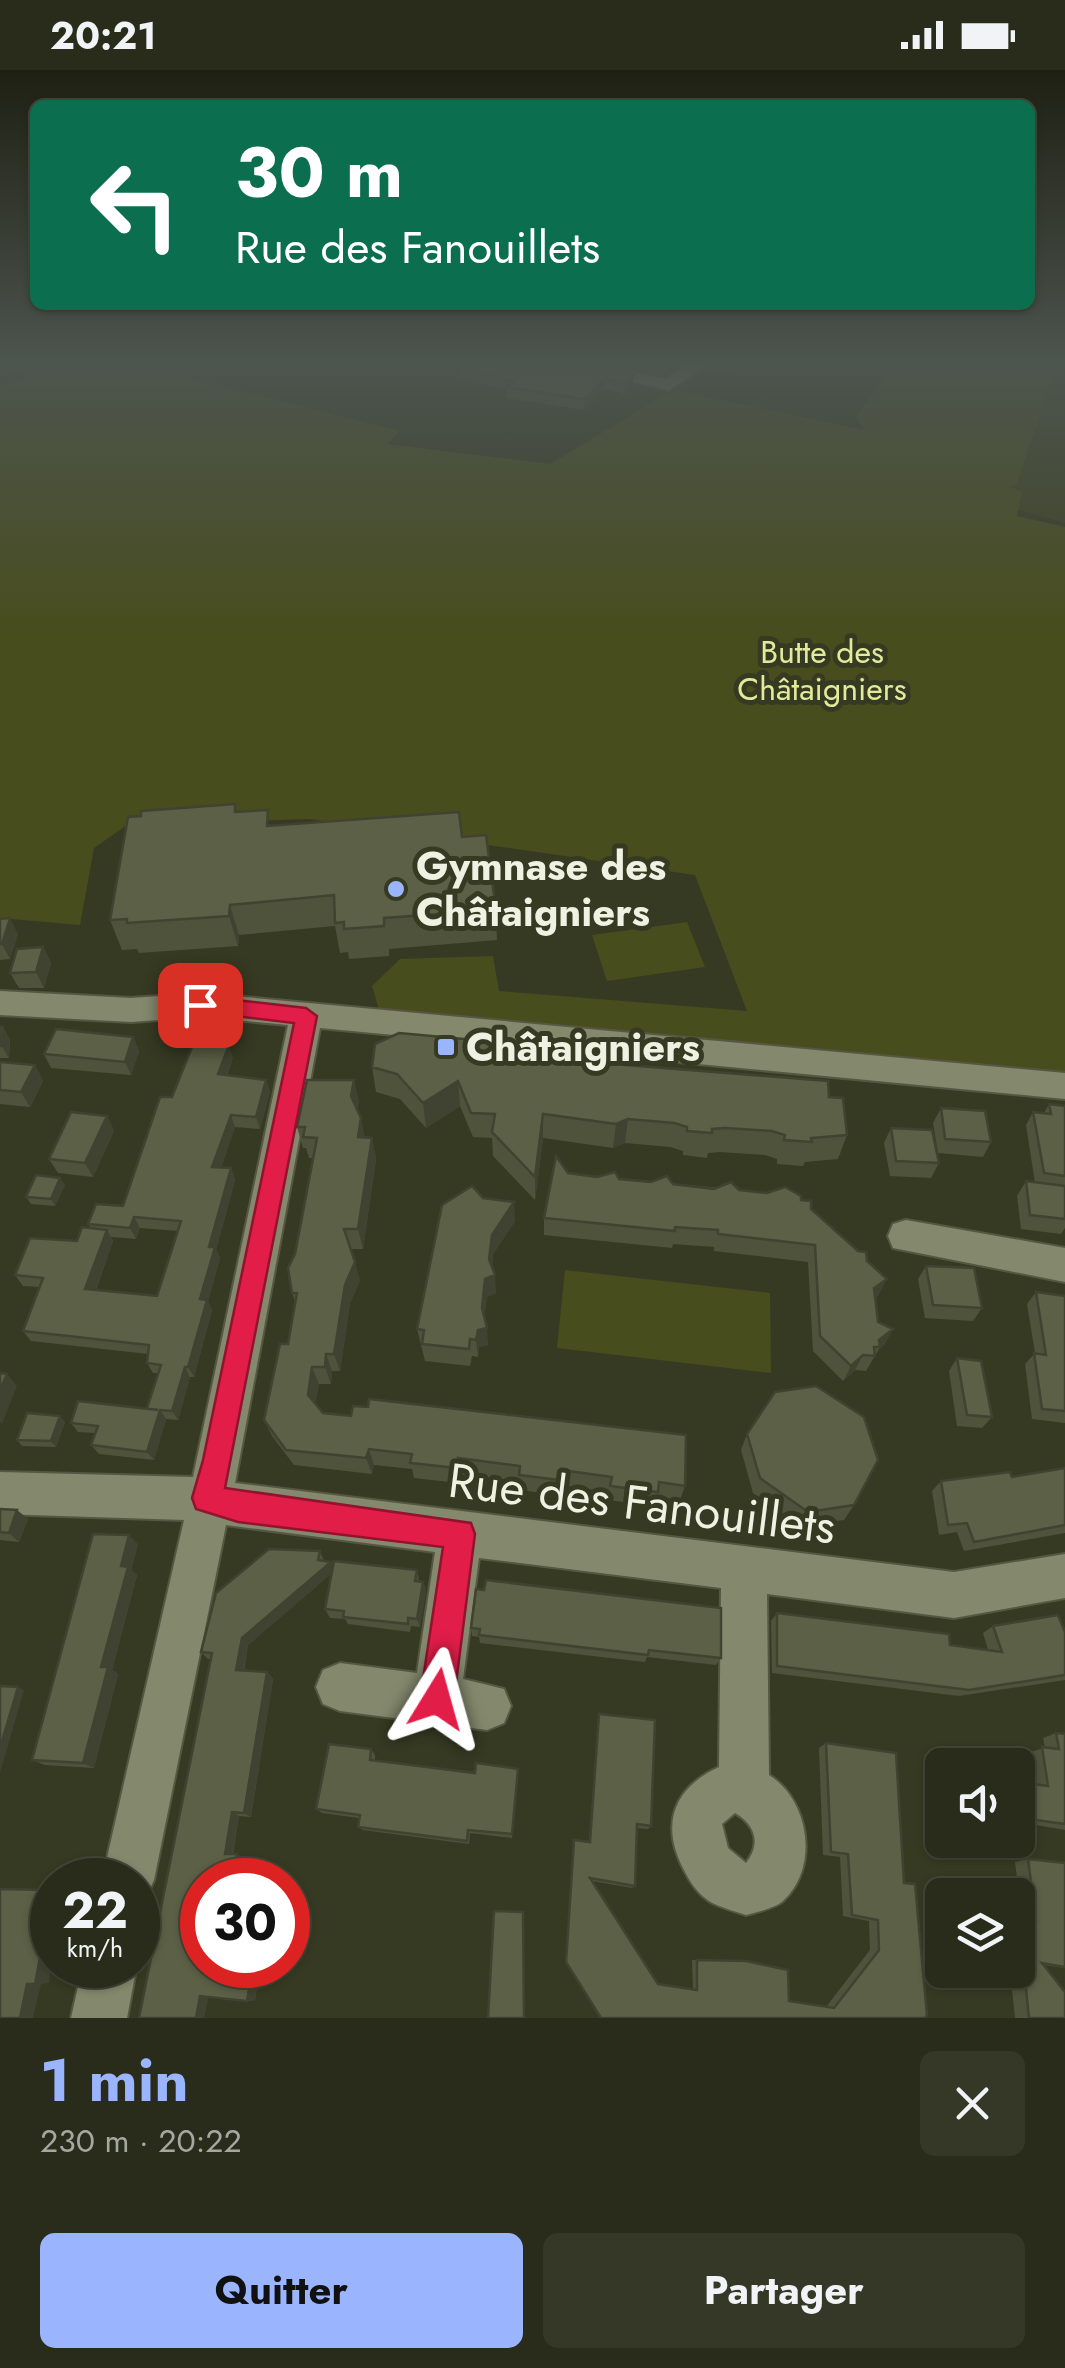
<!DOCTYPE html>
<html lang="fr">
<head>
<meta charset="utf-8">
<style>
  body { margin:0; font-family:Jost,sans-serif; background:#353827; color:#f1f3f6; height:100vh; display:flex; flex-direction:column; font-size:38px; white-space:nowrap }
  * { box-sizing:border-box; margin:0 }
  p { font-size:32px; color:#a5a7a2 }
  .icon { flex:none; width:55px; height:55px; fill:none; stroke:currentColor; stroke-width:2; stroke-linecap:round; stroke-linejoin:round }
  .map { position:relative; height:1948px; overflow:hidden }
  .sheet { display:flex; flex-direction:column; background:#292c1a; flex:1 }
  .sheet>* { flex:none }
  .top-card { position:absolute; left:30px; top:30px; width:1005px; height:210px; border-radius:15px; box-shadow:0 2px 8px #0004,0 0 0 2px #454839; background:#0b6e4f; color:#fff; overflow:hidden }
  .fabs { position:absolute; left:925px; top:1678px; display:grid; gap:20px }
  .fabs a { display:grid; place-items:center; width:110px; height:110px; border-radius:15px; background:#292c1a; box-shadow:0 2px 8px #0004,0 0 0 2px #454839; font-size:50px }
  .speed { position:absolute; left:30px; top:1788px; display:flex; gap:20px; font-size:50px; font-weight:700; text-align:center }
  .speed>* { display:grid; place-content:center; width:130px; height:130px; border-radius:50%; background:#292c1a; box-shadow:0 2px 8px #0004,0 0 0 2px #454839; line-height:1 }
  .speed small { font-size:25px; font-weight:400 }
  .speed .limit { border:15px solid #d22; background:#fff; color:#111 }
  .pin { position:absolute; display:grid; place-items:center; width:85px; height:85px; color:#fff; margin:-42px; border-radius:20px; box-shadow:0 5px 15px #0006 }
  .me { position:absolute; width:110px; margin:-55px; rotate:8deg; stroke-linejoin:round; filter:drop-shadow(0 0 8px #0008) }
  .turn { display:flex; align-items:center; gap:35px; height:210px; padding:0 40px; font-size:45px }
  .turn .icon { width:130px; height:130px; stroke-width:2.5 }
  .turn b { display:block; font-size:70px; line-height:85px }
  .round { display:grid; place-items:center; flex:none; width:105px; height:105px; border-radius:15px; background:#353827 }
  .headline { display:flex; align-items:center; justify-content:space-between; height:170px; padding:0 40px }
  h1 { font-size:60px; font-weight:700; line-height:75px; color:#9ab5fd }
  .primary-button { display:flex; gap:20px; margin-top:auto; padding:20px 40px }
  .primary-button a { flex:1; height:115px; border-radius:15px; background:#9ab5fd; color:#111; font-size:40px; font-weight:700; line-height:115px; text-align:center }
  .primary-button a+a { background:#353827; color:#f1f3f6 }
  .status { display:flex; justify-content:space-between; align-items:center; height:70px; padding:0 50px; background:#292c1a; direction:ltr }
  .status svg { height:28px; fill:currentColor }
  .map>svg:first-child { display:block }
  .built { fill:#3e4222 }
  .green { fill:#484d1d }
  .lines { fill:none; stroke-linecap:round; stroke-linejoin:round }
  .minor-casing { stroke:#555742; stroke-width:4 }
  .minor { fill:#84886d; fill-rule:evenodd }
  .wall { fill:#4f533c; fill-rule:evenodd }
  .shaded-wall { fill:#404331 }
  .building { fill:#5c6046; stroke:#404331; stroke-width:2.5 }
  .route { fill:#e11d48; stroke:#92132f; stroke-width:2.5 }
  .poi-dot { fill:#9ab5fd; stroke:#373a22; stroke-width:4 }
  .labels { text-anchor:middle; stroke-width:10; stroke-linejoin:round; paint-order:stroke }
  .far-park-label { font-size:32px; fill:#e1ec9b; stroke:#373a22 }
  .poi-label { font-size:40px; font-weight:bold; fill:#eff1e2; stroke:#373a22; text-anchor:start }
  .near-street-label { font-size:48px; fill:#eff1e2; stroke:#373a22 }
</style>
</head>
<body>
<div class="status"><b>20:21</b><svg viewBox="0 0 49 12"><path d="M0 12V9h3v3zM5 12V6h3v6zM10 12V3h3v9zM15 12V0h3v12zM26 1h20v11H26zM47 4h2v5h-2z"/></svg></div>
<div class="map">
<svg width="1065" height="1948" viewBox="0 0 1065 1948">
  <rect width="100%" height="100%" fill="#373a22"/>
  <path class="built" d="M1058,292h7v161l-87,-24 39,-15z"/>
  <path class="green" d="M94,292h18l76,16 212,53 -13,13 163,20 116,-70 12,-3 187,39 -9,-11 33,-50 -23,-7h192l-41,122 -6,3 11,5 -5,24 48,11v550l-685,-64 -8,-27 28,-27 93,-3 6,35 248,20 -52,-136 -386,-56 -182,6 -33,23 -14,77 -80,-7v-533z
    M687,852l18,45 -98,14 -15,-46z
    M565,1200l205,23 1,80 -214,-25z"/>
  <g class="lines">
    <g class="minor-casing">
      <path id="minor" d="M545,292h34l87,17 26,-17h20l-43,28z
        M0,921l131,7 70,-5 864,80v26l-745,-71 -85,455 719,89 111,-18v44l-111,20 -187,-24 2,181c40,25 51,92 14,126 -8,7 -26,11 -37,14 -12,-4 -27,-8 -37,-14 -12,-8 -19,-19 -25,-31 -24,-45 -11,-82 35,-103l2,-179 -242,-30 -16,121 41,10 7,17 -7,17 -17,7 -147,-19 -17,-7 -7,-17 7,-17 17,-7 77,10 18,-121 -209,-27 -72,355 -8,18 -8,4v-22h-36l82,-360 -184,-6v-42l193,5 95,-452 -87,-8 -70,5 -131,-7zM735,1743c21,12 26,31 11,50l-18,-15 -6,-24z
        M906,1150l159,28v34l-172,-34 -5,-12 5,-12z
        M83,1895h54l-10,53h-56z"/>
    </g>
    <use href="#minor" class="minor"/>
  </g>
  <path class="wall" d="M0,292h35l-18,8 -11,-3 -6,2z
    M600,292h85l-21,13z
    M708,292h34l-18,12 -17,-4z
    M459,295l175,10 -1,11 -8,8 -21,-5 -20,21 -77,-12 -1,-8 -47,-14z
    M238,742l34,14 190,11 34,73 1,30 -108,9v7l-40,3 -1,-7 -8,1 -5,-27 -96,9 -1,11 -99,7 -2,-4 -15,1 -12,-30z
    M0,849l18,15 -8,25 -10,1z
    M43,877l8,16 -7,25h-25l-9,-15z
    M0,957h3l7,13 -1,18h-9z
    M133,967l6,14 -8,24 -80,-7 -7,-14z
    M541,976v12l288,39 18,38 -9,24 -33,3 -2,4 -26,-2v-5l-12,-4 -45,-3 -12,1 -1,5 -24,-3v-4l-13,-4 -45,-4 -12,5 -70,-10 -8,62 -42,-44 -1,-18 -19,-1 -13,-31 -34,22 -26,-29 -24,-7 -4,-25z
    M233,988l-6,17 39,5 4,12 -10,37 -25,-2 -14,41h10l4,12 -19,70 4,8 -12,43 4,9 -18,67h-4l-12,43 -12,-1 -12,41 -55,-6 -8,-9 4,-12 -17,-1 -7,-9 77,-15 10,-35h-5l-6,-10 1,-9 -117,-13 -8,-10 17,-44 -17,-1 -8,-11 62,-34 14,-13 -3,-4 35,-18 49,-109zM140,1158l38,3 -21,65 -61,-6 17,-49 -2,-4 25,2z
    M0,992l35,3 8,16 -13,26 -30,-3z
    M359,1031l-2,9 8,28h7l4,21 -13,90h-12l9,32 -10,22 -10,68h-8l-1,13h-12l-4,20 8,9 362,73 -5,14 -23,-3 -3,9 -46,-6 1,-8 -42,-6 -1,10 -46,-6 -1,-9 -59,-7 -1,9 -45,-5 -2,-9 -38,-4 -2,9 -78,-9 -22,-29 -8,-16 24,-76 7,-43 -3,-8 3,-39 19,-96h-5l-3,-10h-3l-6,-21z
    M1049,1034l16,2v122l-4,6 -40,-5 -4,-33 9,-15 9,2 -9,-58 7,-13 11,1z
    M941,1038l50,34 -8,15 -45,-4 -5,-30z
    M107,1046l7,15 -21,46 -35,-4 -9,-14z
    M891,1058l48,35 -8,15 -41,-2 -6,-33z
    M568,1103l171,17 62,10 66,61 11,35 -3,2 3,24 15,7 -9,16 -5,4 -13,22 -11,-1 -12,11 -30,-30 -5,-89 -94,-11v-4l-41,-3 -1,4 -128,-13v-17z
    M65,1115l-10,21 -24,-2 -5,-7z
    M483,1128l32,23 -22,33 -1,12 4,27 -9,4 -3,21 4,27 -9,2 -1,10 -6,-1 -2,10 -45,-5 -8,-32z
    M926,1196l56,42 -9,13 -48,-3 -7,-39z
    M1036,1222l29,4v127l-33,-4 -7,-55 10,-11 -8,-49z
    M957,1288l35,59 -10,11 -25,-2 -8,-55z
    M60,1346l5,6 -9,25 -34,-1 -5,-6z
    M747,1364l107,71 -10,15 -45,6 -46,-33 -12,-43z
    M1065,1398v65l-101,18 -7,-19 -18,3 -7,-44 9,-10 71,-4z
    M0,1439l28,10 -9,23 -19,-2z
    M138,1474l-7,26 6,5 -25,95 6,4 -24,94 -49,-3 -13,-5z
    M269,1479l51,2 4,10 7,1 2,3 1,-4 83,9 2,11 4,1 3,8 -6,37 -9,-1 -1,6 -62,-8 -3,-5 -15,-1 -5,-9 7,-36 -84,72 -4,26 23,1 6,7 -22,138 -12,-1 -6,38 11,3 -3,23h-39v85h58l-5,35 -8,1 -39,-4 -4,21h-65l72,-359h-3l-7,-7 15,-59z
    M777,1543l173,32 38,5 -5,-17 10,-7 72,6v48l-106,16 -187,-23 -1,-52z
    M471,1558l250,30 -5,7 -69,-8 -2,5 -165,-19 -1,-6 -7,-1z
    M599,1644l52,112 -3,3 -11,-1 -2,58 -3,2 -40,-7 66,103 35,5 -1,-29 54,1 43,40 37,6 44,-57 -1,-29 -26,-5 -3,-59 -17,-2 -4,-107 7,-5 78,140 21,135h-325l-34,-56 7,-119 1,-3 15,2z
    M1056,1663l9,1v96l-47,-8v-40l16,2 -4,-32 15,-4 -2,-10z
    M371,1679l4,6v6l100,12 43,1 -6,64 -42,-5 -1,11 -106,-14 -5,-3 1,-9 -37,-5 -6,-4z
    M1028,1789l37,4v105l-22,-3 22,53h-50l-5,-48h8v-50h4l-7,-58z"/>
  <path class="shaded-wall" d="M0,292h4l2,5 -6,2z
    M14,292h21l-18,8z
    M669,292h16l-21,13 1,-11z
    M728,292h14l-18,12 1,-10z
    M634,305l-1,11 -8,8v-11z
    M605,309l-1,10 -20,21v-11z
    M230,835l9,30 -1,11 -9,-30z
    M10,848l8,16 -8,25 -8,-15z
    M43,877l8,16 -7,25 -8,-16z
    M3,957l7,13 -1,18 -7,-12z
    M133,967l6,14 -8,24 -6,-13z
    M229,975l4,13 -11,28 -4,-12z
    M35,995l8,16 -13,26 -9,-15z
    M266,1010l4,12 -10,37 -4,-12z
    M354,1010l5,21 -3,16 -5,-21z
    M458,1011l2,25 -34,22 -3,-25z
    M543,1044v24l-8,62v-23z
    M231,1045l4,12 -18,52 -5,-12z
    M107,1046l7,15 -21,46 -8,-14z
    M361,1048l4,21 -7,-2z
    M628,1049l-3,24 -12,5 3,-24z
    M372,1068l4,21 -13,90 -5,-20z
    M231,1098l4,12 -19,70 4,8 -12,43 4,9 -18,67 -6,-10 21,-120z
    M60,1108l5,7 -10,21 -4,-7z
    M514,1132l1,19 -22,33 -2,22 4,-1 1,18 -9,4 -4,29 -1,-18 10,-73z
    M134,1147l6,11 -4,11 -6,-11z
    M107,1160l6,11 -21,59 -7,-11z
    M355,1192l5,19 -10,22 -10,68 -6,-17 11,-69z
    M887,1209l-9,17 -12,8 8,-16z
    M487,1258l1,17 -9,2 -1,10 -2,-17 2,-10z
    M893,1259l-9,16 -5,4v-9z
    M326,1284l6,17 -1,13 -6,-17z
    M863,1285l-8,15 -12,11 8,-15z
    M185,1297l5,10 -12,43 -6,-9z
    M312,1297l7,17 -5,27 -6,-16z
    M7,1304l10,12 -15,38 -2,-2v-32z
    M160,1340l6,9 -12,41 -7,-8z
    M60,1346l5,6 -9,25 -5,-6z
    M369,1379l5,16 -2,9 -6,-16z
    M458,1388l2,16 -1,9 -2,-15z
    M17,1440l11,9 -9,23 -10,-9z
    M129,1465l9,9 -7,26 6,5 -25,95 6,4 -24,94 -11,-5 38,-197z
    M331,1492l5,8 -88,75 -6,32 -6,-7 6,-32z
    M423,1512l3,8 -6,37 -3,-8z
    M267,1602l6,7 -22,138 -7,-4z
    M18,1617l6,3 -24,83v-25z
    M232,1742l7,4 -7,40 -7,-2z
    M237,1784l7,3 -3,23h-8z
    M47,1820l5,1v71l-3,21 -8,1 -8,34h-13z
    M253,1895h7l-5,35 -8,1z
    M209,1925l-5,23h-8l4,-22z"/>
  <path class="building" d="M465,292h110l59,13 -9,8 -20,-4 -21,20 -78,-12 7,-5 -54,-17z
    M235,734v8l33,-2 -1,16 192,-14 3,25 24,-2 10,75 -112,8v8l-40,3v-7l-9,1 -1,-28 -104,10 -1,11 -102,7v-4l-17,1 18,-103 13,-1v-5z
    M10,848l-8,26h-2v-25z
    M43,877l-7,25 -26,1 7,-24z
    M0,957h3l-1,19h-2z
    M56,959l77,8 -8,25 -81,-8z
    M399,963l142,13 -2,12 289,23 1,16 14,1 4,37 -36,3 1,4 -28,-2 1,-5 -13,-4 -47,-3 -13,1v4l-25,-2v-4l-13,-4 -46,-4 -12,5 -73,-10 -8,63 -43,-45 3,-18 -24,-1 -13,-32 -35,22 -26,-29 -25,-7 3,-23z
    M194,972l35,3 -11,29 48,6 -10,37 -25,-2 -19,52 19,1 -22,79h6l-15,52 7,1 -19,67h-3l-13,44 -12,-1 -13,42 -56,-7 7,-19 -27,-3 7,-22 80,9 -11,-2 14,-43 -14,-2 2,-18 -126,-14 20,-53 -28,-3 15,-37 47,3 5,-14 25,3 -22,59 72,7 24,-75 -47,-4 -4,11 -42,-4 8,-20 27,2 37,-109h12z
    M0,992l35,3 -14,27 -21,-2z
    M307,1010h47l-3,16 10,22 -3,19 14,1 -14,91h-14l11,33 -10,23 -11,69h-8l-1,13h-13l-4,28 15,18 28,3 2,-10 15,1 1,-8 317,36 -1,51 -26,-4 -1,10 -48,-6 2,-9 -44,-6 -1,10 -48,-6 1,-9 -62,-8 -1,10 -47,-5 2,-9 -43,-5 -3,9 -80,-8 -22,-30 16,-76h8l9,-51h-5l-4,-25 7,-14 22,-116 -14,-1 2,-10h-8z
    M1049,1034l16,2v70l-21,-3 -11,-61 18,2z
    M941,1038l44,3 6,31 -46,-3z
    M71,1042l36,4 -22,47 -36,-4z
    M891,1058l41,2 7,33 -43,-2z
    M556,1086l12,17 29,4 18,-5 4,7 32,3 16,-6 6,8 41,5 17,-7 8,8 28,3 18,-6 16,9v4l10,1v8l47,42 8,1 1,9 20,18 -13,9 4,34 15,7 -14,11 1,7h-6l1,9 -12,-1 -12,11 -31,-30 -5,-91 -97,-11v-4l-43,-3v4l-131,-13z
    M36,1105l24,3 -9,21 -25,-2z
    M1026,1111l39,5v33l-35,-4z
    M472,1116l11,12 31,4 -22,33 -3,24 6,16 -10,4 -3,29 5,20 -9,2 -2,10 -6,-1 -1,10 -47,-5 2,-14 -7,-1 25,-124z
    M926,1196l48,2 8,40 -49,-3z
    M1036,1222l29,4v115l-23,-2 -8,-56 12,2z
    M957,1288l24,3 11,56 -25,-2z
    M0,1303l7,1 -7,16z
    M816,1316l48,31 14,43 -24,45 -46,7 -48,-34 -13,-44 28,-42z
    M27,1343l33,3 -9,25 -34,-1z
    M1065,1398v57l-91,17 -7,-19 -19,2 -7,-44 69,-9 2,5z
    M0,1439l17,1 -8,23 -9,-1z
    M93,1464l36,1 -8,31 7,1 -27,100h7l-25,96 -51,-3z
    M269,1479l51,2 -2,9 13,2 -89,76 -6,32 31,2 -23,141 -12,-1 -7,42h12l-4,26h-31v85h51l-6,36 -47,-5 -4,22h-57l73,-365 -11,-1 15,-59z
    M334,1491l83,9 -2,11 8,1 -6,37 -9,-1v6l-65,-7 1,-6 -19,-2z
    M486,1510l235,28v50l-72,-8 -1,5 -169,-20 1,-6 -9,-1 5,-39 8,1z
    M777,1543l172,21 1,11 52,7 -9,-26 65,-11 7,17v43l-96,15 -192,-24z
    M0,1616l18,1 -18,61z
    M599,1644l56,6 -4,106 -14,-2 -2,62 -45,-8 68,106 39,6v-30l49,1 42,9 1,31 45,7 45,-58 -1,-30 -26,-5 -4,-61 -17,-2 -5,-109 70,10 8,130 11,1 12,131 -2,3h-324l-35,-56 8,-122 16,2z
    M1056,1663l9,1v90l-44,-6 -3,-27v-9l30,4 -6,-39 17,2z
    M329,1674l42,5 -1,11 105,13 1,-10 42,6 -6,65 -44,-4 -1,11 -109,-14 2,-12 -44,-6z
    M1028,1789l37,4v104l-23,-4 23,29v26h-36l-10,-98 17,1z
    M0,1819l47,1 -7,35h6l-11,59h-8l-7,34h-20z
    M494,1841l29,1 1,106h-36z"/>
  <linearGradient id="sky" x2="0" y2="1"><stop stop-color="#1e2013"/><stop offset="0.52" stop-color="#4d554f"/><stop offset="1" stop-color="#4d554f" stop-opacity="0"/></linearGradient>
  <rect width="1065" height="565" fill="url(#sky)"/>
  <path class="route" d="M200,926l106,12 11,8 -92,472 246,35 4,11 -21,165 -5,12 -12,5 -12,-5 -5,-12 23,-152 -205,-25 -42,-13 -4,-11 11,-38 91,-437 -101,-12 -4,-6z"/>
  <g class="poi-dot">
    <circle cx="396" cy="819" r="10"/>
    <rect x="436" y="967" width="20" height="20" rx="5"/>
  </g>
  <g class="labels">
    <g class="far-park-label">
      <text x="822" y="593">Butte des<tspan x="822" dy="37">Châtaigniers</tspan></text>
    </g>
    <g class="poi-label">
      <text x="416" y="810">Gymnase des<tspan x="416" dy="46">Châtaigniers</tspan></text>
      <text x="466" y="991">Châtaigniers</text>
    </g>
    <g class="near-street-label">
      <text transform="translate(642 1433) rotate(7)" y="17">Rue des Fanouillets</text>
    </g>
  </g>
</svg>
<div class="fabs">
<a><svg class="icon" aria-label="sound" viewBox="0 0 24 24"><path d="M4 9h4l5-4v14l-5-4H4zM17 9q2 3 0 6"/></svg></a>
<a><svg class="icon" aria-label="layers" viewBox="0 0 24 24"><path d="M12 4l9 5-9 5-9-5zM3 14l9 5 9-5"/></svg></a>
</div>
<div class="speed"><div>22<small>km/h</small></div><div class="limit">30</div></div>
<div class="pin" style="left:200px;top:935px;background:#d93025"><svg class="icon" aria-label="arrive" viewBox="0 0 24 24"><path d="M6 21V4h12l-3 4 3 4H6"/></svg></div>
<svg class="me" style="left:437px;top:1629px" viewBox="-20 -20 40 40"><path d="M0-17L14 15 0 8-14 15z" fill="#e11d48" stroke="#fff" stroke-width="4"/></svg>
<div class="top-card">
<div class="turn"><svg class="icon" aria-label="left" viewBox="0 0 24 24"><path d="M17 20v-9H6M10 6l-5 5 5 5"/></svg><div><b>30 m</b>Rue des Fanouillets</div></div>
</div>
</div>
<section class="sheet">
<div class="headline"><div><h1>1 min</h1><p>230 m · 20:22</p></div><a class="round"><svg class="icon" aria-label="close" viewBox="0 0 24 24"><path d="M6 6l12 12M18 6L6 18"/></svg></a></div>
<div class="primary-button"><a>Quitter</a><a>Partager</a></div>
</section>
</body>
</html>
